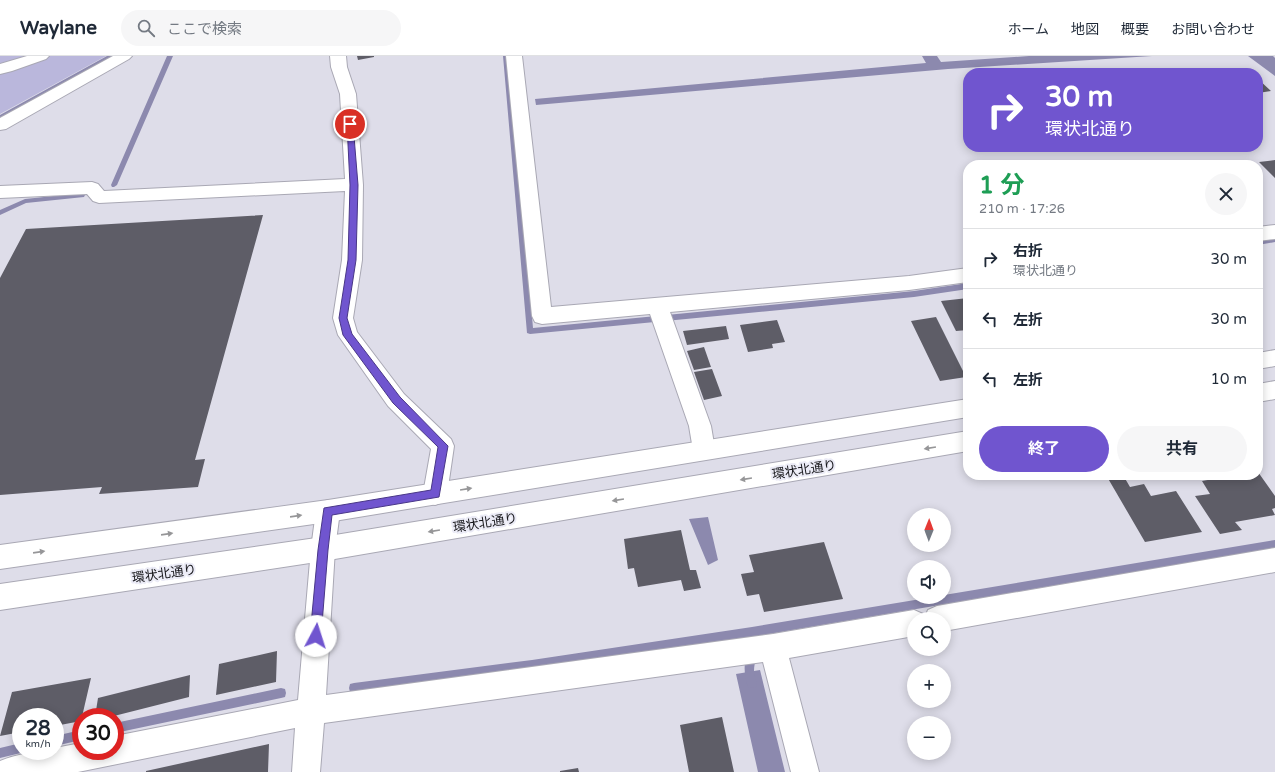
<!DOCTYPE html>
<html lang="ja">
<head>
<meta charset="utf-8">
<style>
  body { margin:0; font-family:"Varela Round","Noto Sans JP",sans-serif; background:#f6f6f7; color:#1f2937; height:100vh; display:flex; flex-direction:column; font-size:15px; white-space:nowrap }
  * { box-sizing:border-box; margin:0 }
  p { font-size:13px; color:#747a83 }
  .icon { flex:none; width:22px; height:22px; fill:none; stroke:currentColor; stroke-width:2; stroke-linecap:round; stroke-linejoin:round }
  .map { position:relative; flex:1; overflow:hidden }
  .sheet { position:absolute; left:963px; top:104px; width:300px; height:320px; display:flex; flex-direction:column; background:#fff; border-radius:16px; box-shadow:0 2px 10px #0003 }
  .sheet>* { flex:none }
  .hud { position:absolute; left:963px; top:12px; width:300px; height:84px; border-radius:16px; box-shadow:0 2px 10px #0003; background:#7055cf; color:#fff; overflow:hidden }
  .needle { width:26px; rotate:1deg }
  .fabs { position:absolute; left:907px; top:452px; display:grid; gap:8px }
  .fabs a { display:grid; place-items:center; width:44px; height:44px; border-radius:50%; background:#fff; box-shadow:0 2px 10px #0003; font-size:20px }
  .speed { position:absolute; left:12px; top:652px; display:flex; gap:8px; font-size:20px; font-weight:700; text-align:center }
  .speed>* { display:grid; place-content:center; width:52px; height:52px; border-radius:50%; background:#fff; box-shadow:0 2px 10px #0003; line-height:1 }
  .speed small { font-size:10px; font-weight:400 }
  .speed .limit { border:6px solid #d22; background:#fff; color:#111 }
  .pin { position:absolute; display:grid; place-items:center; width:34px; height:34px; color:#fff; margin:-17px; border:2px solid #fff; border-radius:50%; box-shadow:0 1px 4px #0007 }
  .me { position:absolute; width:44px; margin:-22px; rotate:5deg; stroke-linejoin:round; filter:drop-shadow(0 0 3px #0008) }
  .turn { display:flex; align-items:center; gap:14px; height:84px; padding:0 16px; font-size:18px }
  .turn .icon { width:52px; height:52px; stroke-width:2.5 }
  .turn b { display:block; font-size:28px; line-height:34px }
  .round { display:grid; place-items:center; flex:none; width:42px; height:42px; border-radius:21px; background:#f6f6f7 }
  .overview { display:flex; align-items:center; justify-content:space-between; height:68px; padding:0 16px }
  h1 { font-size:24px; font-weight:700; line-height:30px; color:#1e9e55 }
  .action { display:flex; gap:8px; margin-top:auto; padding:8px 16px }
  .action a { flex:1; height:46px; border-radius:24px; background:#7055cf; color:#fff; font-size:16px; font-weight:700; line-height:46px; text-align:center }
  .action a+a { background:#f6f6f7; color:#1f2937 }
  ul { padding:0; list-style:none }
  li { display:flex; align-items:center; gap:12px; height:60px; padding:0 16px; border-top:1px solid #e0e1e3 }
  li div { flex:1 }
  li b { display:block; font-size:15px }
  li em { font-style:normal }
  header { display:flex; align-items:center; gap:24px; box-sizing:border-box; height:56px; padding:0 20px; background:#fff; border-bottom:1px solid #e0e1e3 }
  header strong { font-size:19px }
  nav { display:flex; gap:22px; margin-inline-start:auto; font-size:14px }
  .search { width:280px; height:36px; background:#f6f6f7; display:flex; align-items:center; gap:10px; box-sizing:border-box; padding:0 14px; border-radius:22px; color:#747a83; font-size:15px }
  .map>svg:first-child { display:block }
  .green { fill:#bab7dc }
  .water { fill:#8c89ae }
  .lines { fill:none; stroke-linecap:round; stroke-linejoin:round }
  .stream { fill:#8c89ae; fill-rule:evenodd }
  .building { fill:#5e5d67 }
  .minor-casing { stroke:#a9a8b4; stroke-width:2 }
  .highway-casing { stroke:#a9a8b4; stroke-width:2 }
  .minor { fill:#fff; fill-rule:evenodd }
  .highway { fill:#fff; fill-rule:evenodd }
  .oneway { fill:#969698 }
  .route { fill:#7055cf; stroke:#493787 }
  .labels { text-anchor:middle; stroke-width:4; stroke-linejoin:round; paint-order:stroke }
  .street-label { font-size:13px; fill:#151519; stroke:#ebebf6 }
</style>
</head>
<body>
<header>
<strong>Waylane</strong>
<div class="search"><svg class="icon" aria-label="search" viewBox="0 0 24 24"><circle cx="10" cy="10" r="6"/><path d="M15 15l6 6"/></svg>ここで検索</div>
<nav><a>ホーム</a><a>地図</a><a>概要</a><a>お問い合わせ</a></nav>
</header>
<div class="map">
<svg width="1275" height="716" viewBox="0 0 1275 716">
  <rect width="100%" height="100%" fill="#dedde9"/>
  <path class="green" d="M0,0h106l-106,58z"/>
  <path class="water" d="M922,0h15l4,6 88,-6h123l-204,13 -412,36 -1,-6 391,-36z
    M1248,0h25l2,2v18z
    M708,461l10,43 -10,5 -19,-46z
    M760,614l25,102h-27l-22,-98z"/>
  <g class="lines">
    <path class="stream" d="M107,0h7l-114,63v-4z
      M167,0h6l-56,129 -3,2h-2l-1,-2z
      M503,0h6l24,272 381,-37 54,-8v6l-54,8 -384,37 -3,-1z
      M82,137l3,2 -1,2 -58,6 -26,12v-5l25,-11z
      M1275,182v4l-17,3v-4z
      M1275,484v8l-523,89 -220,33 -178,23 -4,-1 -1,-4 1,-4 4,-1 178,-23 220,-33 181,-30h11v-2z
      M751,594l3,2c3,6 0,12 0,19 0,6 4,10 2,16l-4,1 -4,-1c-4,-12 -5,-24 0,-35z
      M281,632l4,1 1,4 -1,4 -4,1 -166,35v-10z
      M81,674v10l-26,6v-10z
      M21,687v8l4,1 -25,6v-10z"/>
  </g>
  <path class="building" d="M357,0h17v1l-16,3z
    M1258,23l13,12 -13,2z
    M1275,104v18l-16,-16z
    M263,159l-68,245 10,-1 -7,28 -99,7 3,-7 -102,8v-217l26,-49z
    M968,242v32l-12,1 -15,-30z
    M936,261l30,60 -26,4 -29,-60z
    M777,264l8,22 -13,2 1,4 -25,4 -8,-27z
    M726,270l3,13 -42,6 -4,-14z
    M704,291l7,20 -17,3 -7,-19z
    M712,313l10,27 -18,4 -10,-28z
    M1258,416l17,24v12l-3,1 3,6 -40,7 7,8 -22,4 -25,-38 15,-2 -8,-13 34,-6h22z
    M1106,419h17l7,12 14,-3 7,12 25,-5 26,41 -57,10z
    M681,474l9,40h6l5,18 -17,3 -3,-11 -43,7 -4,-19 -6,1 -4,-30z
    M824,486l19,57 -79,13 -5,-18 -12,2 -6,-22 13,-2 -5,-17z
    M277,595l-1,31 -60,13 3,-31z
    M190,619l-1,22 -79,20h-15l3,-19z
    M91,622l-10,43 -26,5v-9h-34v15l-21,4 12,-44z
    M722,661l12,55h-45l-9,-47z
    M269,688l-1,28h-122v-1z
    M578,712l1,4h-19v-1z"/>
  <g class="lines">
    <g class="minor-casing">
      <path id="minor" d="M27,0h22l-3,3 -34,12 -12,3v-10z
        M113,0h19l-3,3 -123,70 -6,1v-12z
        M330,0h16l1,11 9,27 7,91 -1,75 -9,58 4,14 47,62 47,45 3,7 -7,48 -4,8 -8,3 -8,-3 -4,-8 8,-45 -43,-43 -50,-71 -5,-17 9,-58 3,-69 -246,12 -6,-2 -6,-7 -87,4v-12l92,-4 6,2 6,7 241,-12 -5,-85 -9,-27z
        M506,0h16l29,251 358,-31 59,-8v14l-59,8 -239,22 41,114 4,24 -3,7 -8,3 -8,-3 -3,-7 -4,-24 -39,-112 -108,10 -7,-2 -3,-6z
        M1275,169v14l-17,2v-14z
        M328,444l8,3 4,8 -5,38 -9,146 447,-61 141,-24 9,4 2,3 3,-7 9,-4 338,-58v24l-331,59v-12h-30v17l-125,22 30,114h-28l-28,-110 -439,61 -4,49h-28l3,-44 -217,44h-78v-11c17,-7 37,-10 55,-10v-3l26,-5v8h34v-15l183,-36 13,-151 5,-38 4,-8z"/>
    </g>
    <g class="highway-casing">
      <path id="highway" d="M1275,294v16l-17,3v-16z
        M1275,325v18l-17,3v-18z
        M968,343v18l-640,105 -328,47v-24l328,-45z
        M968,375v20l-645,110 -323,49v-26l323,-47z"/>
    </g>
    <use href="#minor" class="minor"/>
    <use href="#highway" class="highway"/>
  </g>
  <defs><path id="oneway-solid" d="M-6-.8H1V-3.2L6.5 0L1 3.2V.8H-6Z"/></defs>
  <g class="oneway">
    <use href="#oneway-solid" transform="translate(930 392) rotate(171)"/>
    <use href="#oneway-solid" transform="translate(746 423) rotate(171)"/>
    <use href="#oneway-solid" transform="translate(466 433) rotate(-9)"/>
    <use href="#oneway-solid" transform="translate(618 444) rotate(171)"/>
    <use href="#oneway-solid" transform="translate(296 460) rotate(-8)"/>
    <use href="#oneway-solid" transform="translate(434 475) rotate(171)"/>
    <use href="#oneway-solid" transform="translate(167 478) rotate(-8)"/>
    <use href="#oneway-solid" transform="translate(39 496) rotate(-8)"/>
  </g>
  <path class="route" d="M350,66l3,2 5,61 -2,75 -9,58 5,16 48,63 48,49 -9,51 -107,18 -4,35 -7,86 -1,4 -4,2 -4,-2 -2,-4 8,-86 6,-42 107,-18 7,-43 -45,-44 -50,-68 -4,-17 9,-58 2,-75 -3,-61z"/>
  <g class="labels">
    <g class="street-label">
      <text transform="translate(804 413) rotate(-9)" y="5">環状北通り</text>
      <text transform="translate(485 466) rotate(-9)" y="5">環状北通り</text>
      <text transform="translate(164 517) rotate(-8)" y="5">環状北通り</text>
    </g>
  </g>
</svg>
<div class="fabs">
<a><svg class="needle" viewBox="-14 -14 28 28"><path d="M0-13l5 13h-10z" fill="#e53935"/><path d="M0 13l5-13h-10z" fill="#747a83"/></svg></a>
<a><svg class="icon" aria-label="sound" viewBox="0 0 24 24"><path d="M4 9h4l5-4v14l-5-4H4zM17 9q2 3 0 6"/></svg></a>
<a><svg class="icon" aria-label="search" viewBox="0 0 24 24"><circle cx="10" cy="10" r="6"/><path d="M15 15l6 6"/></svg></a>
<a>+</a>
<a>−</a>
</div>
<div class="speed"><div>28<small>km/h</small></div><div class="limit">30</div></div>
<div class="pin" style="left:350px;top:68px;background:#d93025"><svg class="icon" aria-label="arrive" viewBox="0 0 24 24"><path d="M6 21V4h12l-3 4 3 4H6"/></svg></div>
<svg class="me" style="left:316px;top:580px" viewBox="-20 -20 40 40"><circle r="19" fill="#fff"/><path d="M0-13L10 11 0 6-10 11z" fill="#7055cf"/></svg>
<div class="hud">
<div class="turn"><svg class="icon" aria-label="right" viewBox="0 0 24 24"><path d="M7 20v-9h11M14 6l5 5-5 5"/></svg><div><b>30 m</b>環状北通り</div></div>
</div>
<section class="sheet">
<div class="overview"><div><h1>1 分</h1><p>210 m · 17:26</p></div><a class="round"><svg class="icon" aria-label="close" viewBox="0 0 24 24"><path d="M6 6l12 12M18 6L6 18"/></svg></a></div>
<ul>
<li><svg class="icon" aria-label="right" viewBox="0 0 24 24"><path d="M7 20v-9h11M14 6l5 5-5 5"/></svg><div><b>右折</b><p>環状北通り</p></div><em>30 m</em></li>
<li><svg class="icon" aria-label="left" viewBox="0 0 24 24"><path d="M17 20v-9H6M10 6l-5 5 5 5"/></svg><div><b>左折</b></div><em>30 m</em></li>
<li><svg class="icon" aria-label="left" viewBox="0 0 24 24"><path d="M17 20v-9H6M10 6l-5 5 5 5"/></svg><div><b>左折</b></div><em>10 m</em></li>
</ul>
<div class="action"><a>終了</a><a>共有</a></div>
</section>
</div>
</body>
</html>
